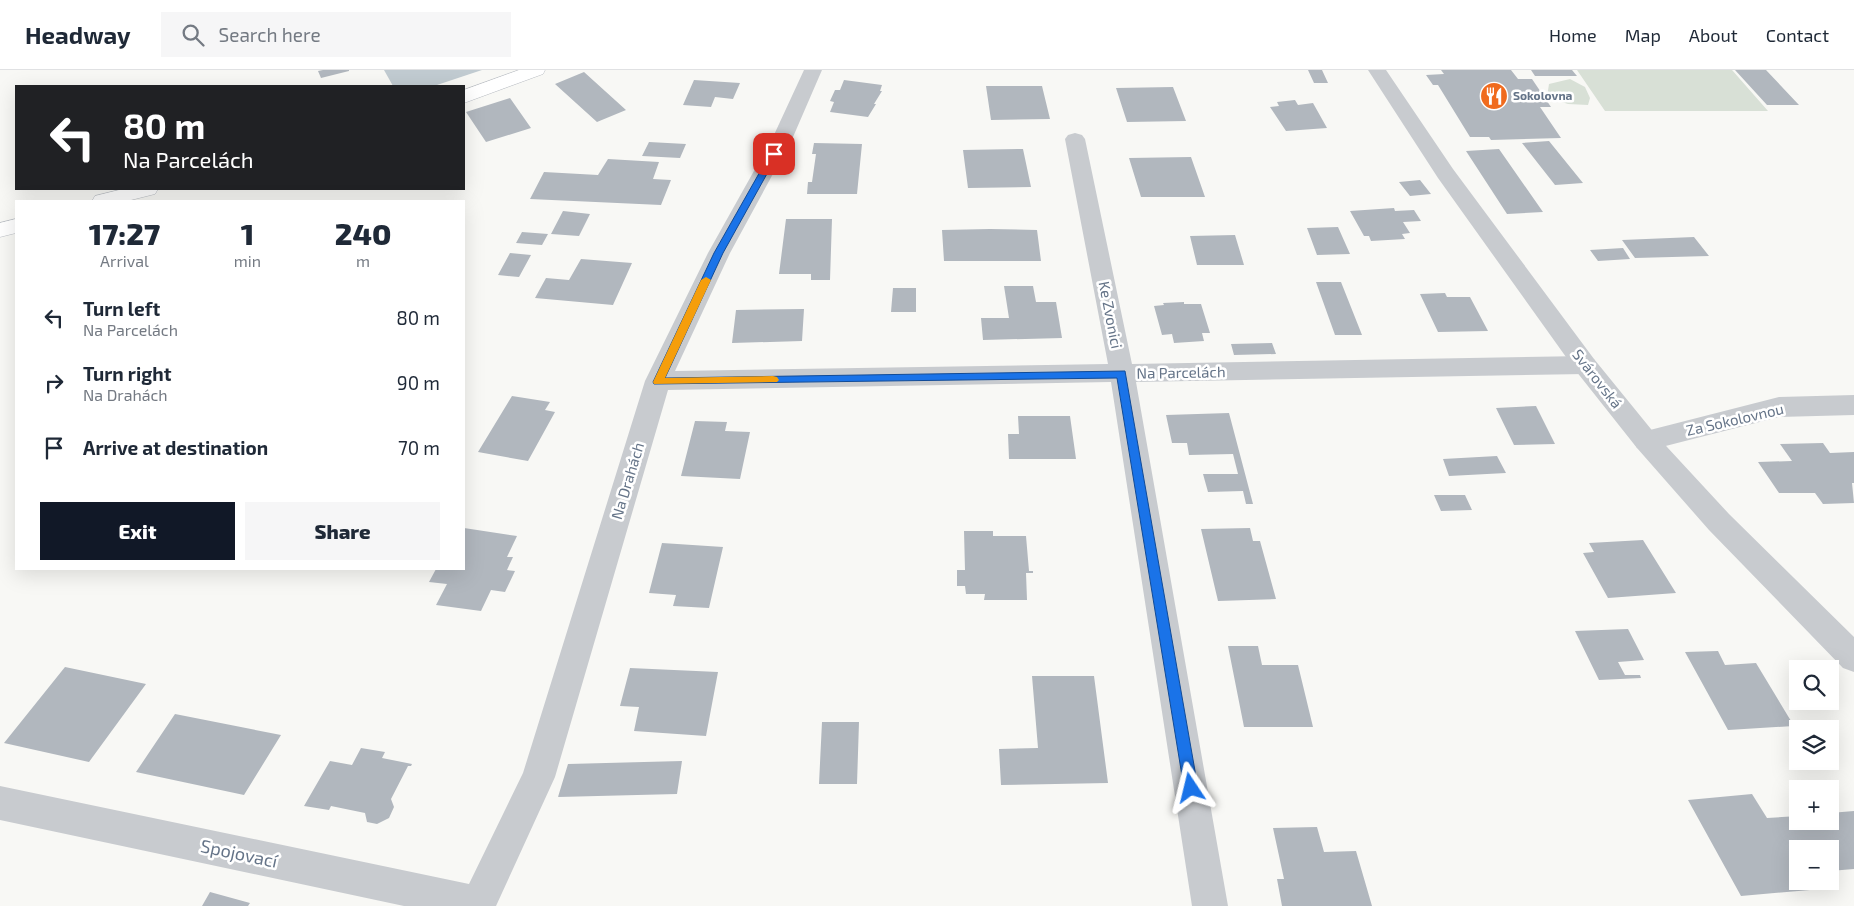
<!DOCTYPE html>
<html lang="en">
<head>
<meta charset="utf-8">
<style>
  body { margin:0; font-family:"Exo 2",sans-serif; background:#f6f6f7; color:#1f2937; height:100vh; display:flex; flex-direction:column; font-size:19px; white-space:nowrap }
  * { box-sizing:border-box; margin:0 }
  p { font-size:16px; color:#747a83 }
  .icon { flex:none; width:28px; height:28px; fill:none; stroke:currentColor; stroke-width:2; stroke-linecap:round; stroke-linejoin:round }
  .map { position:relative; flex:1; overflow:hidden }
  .panel { position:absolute; left:15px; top:130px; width:450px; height:370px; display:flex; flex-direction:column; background:#fff; border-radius:0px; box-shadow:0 5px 20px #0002 }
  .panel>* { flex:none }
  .guide { position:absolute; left:15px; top:15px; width:450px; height:105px; border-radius:0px; box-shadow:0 5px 20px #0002; background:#202124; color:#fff; overflow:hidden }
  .tools { position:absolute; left:1789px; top:590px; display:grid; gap:10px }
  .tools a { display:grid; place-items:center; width:50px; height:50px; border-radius:0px; background:#fff; box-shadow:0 5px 20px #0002; font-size:25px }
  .pin { position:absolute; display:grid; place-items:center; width:42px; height:42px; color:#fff; margin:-21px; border-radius:10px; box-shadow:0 2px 8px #0006 }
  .me { position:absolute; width:55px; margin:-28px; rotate:350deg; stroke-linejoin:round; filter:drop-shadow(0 0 4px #0008) }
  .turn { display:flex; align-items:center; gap:18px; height:105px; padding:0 25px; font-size:22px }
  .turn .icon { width:65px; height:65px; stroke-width:2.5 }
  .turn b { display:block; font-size:35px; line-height:42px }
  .eta { display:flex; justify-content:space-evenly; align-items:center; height:85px; text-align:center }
  .eta b { font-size:30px; font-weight:800; line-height:35px }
  .action { display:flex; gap:10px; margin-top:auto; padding:10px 25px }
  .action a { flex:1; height:58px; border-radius:0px; background:#111827; color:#fff; font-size:20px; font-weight:800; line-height:58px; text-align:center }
  .action a+a { background:#f6f6f7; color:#1f2937 }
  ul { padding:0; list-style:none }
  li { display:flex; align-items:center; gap:15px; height:65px; padding:0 25px }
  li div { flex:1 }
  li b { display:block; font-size:19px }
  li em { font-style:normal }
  header { display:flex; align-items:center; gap:30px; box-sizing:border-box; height:70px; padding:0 25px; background:#fff; border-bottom:1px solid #e0e1e3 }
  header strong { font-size:24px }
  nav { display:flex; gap:28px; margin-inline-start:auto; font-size:18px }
  .search { width:350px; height:45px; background:#f6f6f7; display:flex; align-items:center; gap:12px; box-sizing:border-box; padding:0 18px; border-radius:0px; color:#747a83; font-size:19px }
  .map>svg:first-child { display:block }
  .green { fill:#d8e0d6 }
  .water { fill:#c1cbd1 }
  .building { fill:#b1b7be }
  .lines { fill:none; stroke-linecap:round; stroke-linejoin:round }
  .secondary-casing { stroke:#babec4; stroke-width:1 }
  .minor { fill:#c8cbcf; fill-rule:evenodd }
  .tertiary { fill:#c8cbcf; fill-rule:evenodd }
  .secondary { fill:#fff; fill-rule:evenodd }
  .route { fill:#1a73e8; stroke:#114b97 }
  .slow { fill:#f59e0b }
  .labels { text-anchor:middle; stroke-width:5; stroke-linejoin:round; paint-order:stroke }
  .far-poi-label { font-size:12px; font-weight:bold; fill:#657488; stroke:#fff; text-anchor:start }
  .street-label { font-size:15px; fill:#657488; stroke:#fff }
  .near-street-label { font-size:18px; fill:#657488; stroke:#fff }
</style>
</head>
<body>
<header>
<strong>Headway</strong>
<div class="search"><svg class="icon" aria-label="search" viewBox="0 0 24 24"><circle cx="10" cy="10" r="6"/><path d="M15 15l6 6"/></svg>Search here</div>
<nav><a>Home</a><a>Map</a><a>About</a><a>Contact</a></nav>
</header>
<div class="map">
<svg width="1854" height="836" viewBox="0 0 1854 836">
  <rect width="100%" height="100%" fill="#f8f8f5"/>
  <path class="green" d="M1577,0h155l36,41h-163z
    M1570,9l15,8 5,11 -2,7 -20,-1 -21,-7 2,-13z"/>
  <path class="water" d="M384,0h98l-48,16h-41z"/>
  <path class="building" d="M323,0h26v1l-28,7 -3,-7z
    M1308,0h14l6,13h-14z
    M1441,0h70l7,9h14l19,28h-11l21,31 -70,2 -2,-3h-19l-32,-52h-5l-7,-10 18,-1z
    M1531,0h41l5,6h-42z
    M1735,0h31l33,35h-32z
    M584,2l42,38 -29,12 -42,-38z
    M694,10l46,3 -7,16 -18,-2 -4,10 -28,-2z
    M844,10l38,5 -2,6h2l-8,13h2l-8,13 -38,-5 4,-10 -4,-1 5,-11h5z
    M986,16h56l8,33 -59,1z
    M1173,17l13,34 -59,1 -11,-34z
    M510,28l21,30 -45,14 -20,-30z
    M1295,30l3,5 15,-2 14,25 -41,3 -16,-24 9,-1 -2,-4z
    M1549,71l34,42 -28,2 -33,-42z
    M649,72l37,2 -6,14 -38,-2z
    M814,73l48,1 -5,50h-50l1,-12h4l4,-28h-4z
    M1023,79l8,38 -63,1 -5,-38z
    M1499,79l44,63 -36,2 -41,-63z
    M1191,87l14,40h-64l-12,-39z
    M608,89l51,3 -6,17 18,1 -10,25 -131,-6 14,-27 54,3z
    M1420,110l11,14 -21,2 -11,-14z
    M1394,138l1,3 19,-1 7,11 -18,1 7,11 -8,1 3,5 -34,2 -2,-5h-5l-14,-25z
    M563,141l27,3 -11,22 -28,-2z
    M786,149h46l-2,61h-19v-6h-32z
    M1338,157l12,27 -33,1 -10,-27z
    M990,159l47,1 4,31h-97l-2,-31z
    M522,162l26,2 -6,11 -26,-2z
    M1235,165l9,30h-47l-7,-29z
    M1694,167l15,19 -74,2 -13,-18z
    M1623,178l7,11 -32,2 -8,-11z
    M510,183l21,2 -12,22 -21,-2z
    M581,189l51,4 -19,42 -78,-7 11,-20 23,2z
    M1316,212h25l21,53h-27z
    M1004,216h29l3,16h20l6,36 -79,2 -2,-22h28z
    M893,218h23v24h-25z
    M1445,223l2,4h23l18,34 -50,1 -18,-38z
    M1184,232v2h17l9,29h-8l2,8 -30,2 -2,-9 -10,1 -8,-29 10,-1 -1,-2z
    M804,239l-2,32 -70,2 4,-33z
    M1272,273l4,11 -42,1 -3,-11z
    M512,326l38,6 -5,8 10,2 -27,49 -50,-9z
    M1536,336l19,38 -41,1 -18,-37z
    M1229,343l24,91h-7l-3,-13 -35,1 -5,-18h35l-5,-20 -44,1 -2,-12h-15l-6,-28z
    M1018,346h52l6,43h-67l-1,-25h11z
    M695,351l32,1 -2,9 25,1 -10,47 -59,-3z
    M1823,373l7,10 24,-1v31h-2l2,20 -31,1 -8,-11h-36l-21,-31 34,-1 -12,-17z
    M1497,386l9,17 -57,3 -6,-17z
    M1434,425h31l7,15 -31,1z
    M464,458l53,8 -10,21h6l-6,13 8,1 -10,21 -14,-2 -10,21 -45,-6 11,-21 -18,-2 7,-13h28z
    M1250,458l3,13h7l16,58 -58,2 -17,-72z
    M964,461h29v5h33l3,35h4v2h-7l1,27h-43l1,-6h-19l-1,-8h-8v-16h8z
    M1643,470l33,53 -68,5 -25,-45 11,-1 -5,-9z
    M662,473l61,4 -14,61 -36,-2 3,-11 -27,-2z
    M1628,559l16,31 -26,2 7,13h15l1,3 -42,2 -24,-49z
    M1228,576h30l4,19h36l15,62h-69z
    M1718,581l7,14 31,-2 38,63 -66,4 -43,-78z
    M65,597l81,17 -57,78 -85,-19z
    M630,598l88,4 -12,64 -72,-5 5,-24 -19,-1z
    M1032,606h62l14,107 -107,2 -2,-36 39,-1z
    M175,644l106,21 -37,60 -108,-23z
    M822,652h37l-2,62h-38z
    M361,678l24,4 -3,6 30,6 -1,2h-3l-17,33 3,8 -5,11 -12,6 -10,-2 -2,-9 -34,-7 -2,4 -25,-4 26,-45 22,4z
    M682,691l-5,33 -119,3 10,-33z
    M1752,724l15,24 31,-2v5h32v-8l24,-2v58l-24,2v-22h-32v32h6l6,9 -69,6 -53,-96z
    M1317,757l7,25 32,-1 16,55h-90l-5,-27h7l-11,-51z
    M210,822l40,11 -2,3h-46z"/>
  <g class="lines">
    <g class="secondary-casing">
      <path id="secondary" d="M519,0h26l-2,4 -79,29v-13z
        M123,119h35l-3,5 -28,7h-35l3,-5z
        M16,149v14l-16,4v-14z"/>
    </g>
    <path class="minor" d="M804,0h18l-29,67 -63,116 -55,118 433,-7 -43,-225 3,-4 7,-2 7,2 3,4 47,225 453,-8 9,3 3,6 -3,6 -9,3 -449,8 92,524h-36l-81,-524 -443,8 -113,387 -59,129h-92l-404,-86v-34l469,98 54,-111 122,-392 63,-128 65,-116z
      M1854,325v20l-75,2 -133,34 -9,-3 -4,-7 4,-7 9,-3 133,-34z"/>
    <path class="tertiary" d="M1368,0h18l67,99 141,190 61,75 74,80 125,123v35l-11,-4 -134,-138 -72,-82 -61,-77 -138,-193z"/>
    <use href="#secondary" class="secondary"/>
  </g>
  <path class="route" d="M774,81l4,3 -55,99 -58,125 460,-7 73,417 -2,5 -5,2 -5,-2 -2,-5 -67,-410 -463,6 -1,-2 61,-129 56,-99z"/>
  <path class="slow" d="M706,207l5,3 -46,98 108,-2 4,1 2,3 -2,2 -123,2 -1,-2 48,-102z"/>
  <defs>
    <g id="restaurant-disc" transform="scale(1.4375)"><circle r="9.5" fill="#f06b1e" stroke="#fff"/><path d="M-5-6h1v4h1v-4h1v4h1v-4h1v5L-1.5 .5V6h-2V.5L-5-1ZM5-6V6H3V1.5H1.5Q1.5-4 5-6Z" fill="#fff"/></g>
  </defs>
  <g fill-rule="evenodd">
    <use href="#restaurant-disc" x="1494" y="26"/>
  </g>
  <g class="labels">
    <g class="far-poi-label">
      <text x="1513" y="30">Sokolovna</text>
    </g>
    <g class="street-label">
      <text transform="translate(1110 245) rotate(79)" y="5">Ke Zvonici</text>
      <text transform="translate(1181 303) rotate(-1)" y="5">Na Parcelách</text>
      <text transform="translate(1597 309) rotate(52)" y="5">Svárovská</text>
      <text transform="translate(1735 350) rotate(-13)" y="5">Za Sokolovnou</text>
      <text transform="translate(628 411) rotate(-73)" y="5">Na Drahách</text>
    </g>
    <g class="near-street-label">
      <text transform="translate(239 784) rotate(12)" y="6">Spojovací</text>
    </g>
  </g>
</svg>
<div class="tools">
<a><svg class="icon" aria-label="search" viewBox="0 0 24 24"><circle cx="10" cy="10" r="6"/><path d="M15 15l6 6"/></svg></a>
<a><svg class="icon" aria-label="layers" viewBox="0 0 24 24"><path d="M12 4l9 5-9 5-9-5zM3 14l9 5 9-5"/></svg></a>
<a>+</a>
<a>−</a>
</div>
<div class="pin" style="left:774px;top:84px;background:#d93025"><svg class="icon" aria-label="arrive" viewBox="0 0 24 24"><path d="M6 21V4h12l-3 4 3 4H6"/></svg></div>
<svg class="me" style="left:1191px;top:718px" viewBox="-20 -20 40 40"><path d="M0-17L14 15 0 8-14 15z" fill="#1a73e8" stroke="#fff" stroke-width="4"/></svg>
<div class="guide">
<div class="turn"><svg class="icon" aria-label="left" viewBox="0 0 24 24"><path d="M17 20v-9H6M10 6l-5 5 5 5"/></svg><div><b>80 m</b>Na Parcelách</div></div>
</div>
<section class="panel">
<div class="eta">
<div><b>17:27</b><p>Arrival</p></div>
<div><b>1</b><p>min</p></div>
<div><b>240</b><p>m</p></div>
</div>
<ul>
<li><svg class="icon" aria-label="left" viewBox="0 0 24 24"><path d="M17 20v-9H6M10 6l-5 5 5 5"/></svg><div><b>Turn left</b><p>Na Parcelách</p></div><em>80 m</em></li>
<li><svg class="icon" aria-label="right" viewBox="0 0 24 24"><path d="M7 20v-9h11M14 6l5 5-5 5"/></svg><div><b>Turn right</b><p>Na Drahách</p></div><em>90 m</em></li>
<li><svg class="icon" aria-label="arrive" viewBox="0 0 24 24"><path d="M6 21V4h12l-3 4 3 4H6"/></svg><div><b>Arrive at destination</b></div><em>70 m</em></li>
</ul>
<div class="action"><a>Exit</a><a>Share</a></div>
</section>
</div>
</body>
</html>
